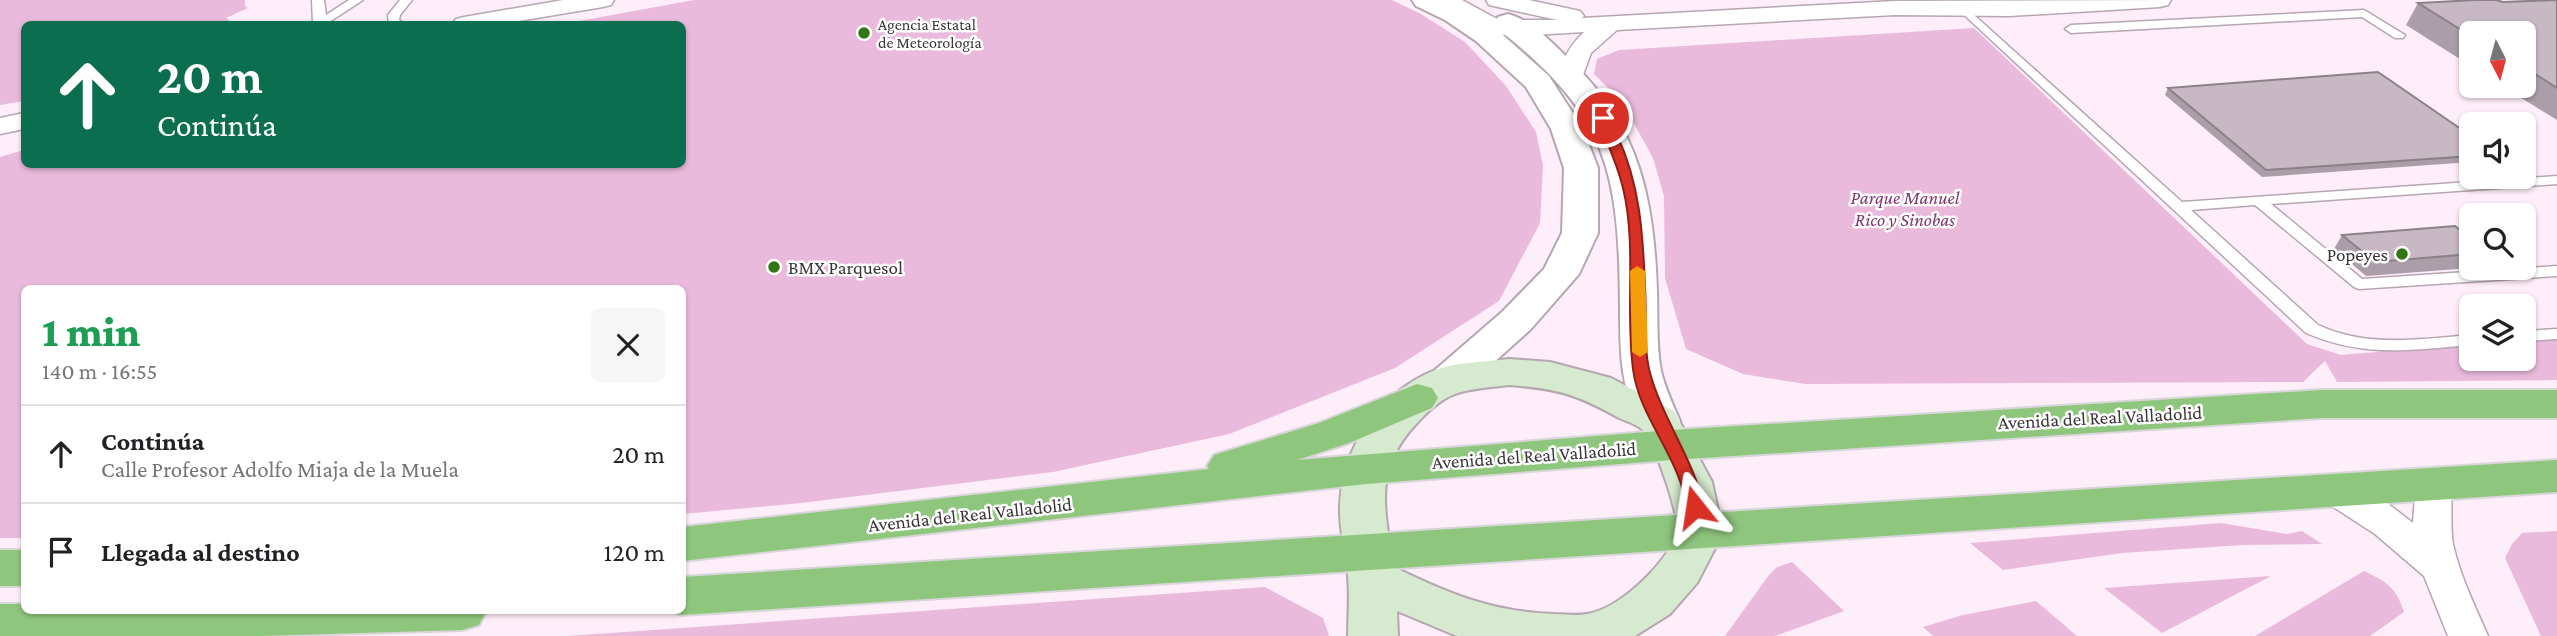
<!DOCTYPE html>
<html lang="es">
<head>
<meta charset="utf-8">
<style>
  body { margin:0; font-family:"Crimson Pro",serif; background:#f6f6f6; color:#202124; height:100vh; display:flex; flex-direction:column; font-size:26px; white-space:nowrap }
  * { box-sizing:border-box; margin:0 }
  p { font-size:23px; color:#757577 }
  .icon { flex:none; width:38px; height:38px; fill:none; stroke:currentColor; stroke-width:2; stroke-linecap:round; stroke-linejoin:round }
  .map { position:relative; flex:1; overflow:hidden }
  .details { position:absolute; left:21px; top:285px; width:665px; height:329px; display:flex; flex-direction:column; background:#fff; border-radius:10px; box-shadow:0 2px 5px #0004 }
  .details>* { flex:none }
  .hud { position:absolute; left:21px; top:21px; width:665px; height:147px; border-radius:10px; box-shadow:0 2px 5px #0004; background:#0b6e4f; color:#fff; overflow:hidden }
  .needle { width:46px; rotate:174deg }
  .buttons { position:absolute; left:2459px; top:21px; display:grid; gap:14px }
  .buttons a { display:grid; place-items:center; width:77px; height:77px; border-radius:10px; background:#fff; box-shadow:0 2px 5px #0004; font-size:35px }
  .pin { position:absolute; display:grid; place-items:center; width:60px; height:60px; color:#fff; margin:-30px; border:4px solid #fff; border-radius:50%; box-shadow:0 2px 7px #0007 }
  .me { position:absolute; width:77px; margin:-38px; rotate:345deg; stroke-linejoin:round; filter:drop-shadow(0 0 5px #0008) }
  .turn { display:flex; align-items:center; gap:24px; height:147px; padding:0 21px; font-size:32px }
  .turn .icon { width:91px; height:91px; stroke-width:2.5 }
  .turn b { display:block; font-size:49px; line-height:60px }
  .round { display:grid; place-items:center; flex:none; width:74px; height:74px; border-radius:10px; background:#f6f6f6 }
  .head { display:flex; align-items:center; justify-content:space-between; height:119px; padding:0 21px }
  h1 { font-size:42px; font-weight:800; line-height:52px; color:#1e9e55 }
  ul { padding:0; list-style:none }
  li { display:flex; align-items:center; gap:21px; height:98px; padding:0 21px; border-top:2px solid #e0e0e0 }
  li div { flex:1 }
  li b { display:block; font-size:26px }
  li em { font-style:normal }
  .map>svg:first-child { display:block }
  .green { fill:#e9badb }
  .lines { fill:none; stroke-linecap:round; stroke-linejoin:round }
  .service-casing { stroke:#b6a6b1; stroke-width:3 }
  .minor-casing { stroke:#b6a6b1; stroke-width:3 }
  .tertiary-casing { stroke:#b6a6b1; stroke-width:4 }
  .secondary-casing { stroke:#b6a6b1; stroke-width:4 }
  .trunk-casing { stroke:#d8d6d7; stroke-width:4 }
  .service { fill:#fff; fill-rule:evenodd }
  .minor { fill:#fff; fill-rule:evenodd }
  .tertiary { fill:#fff; fill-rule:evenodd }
  .secondary { fill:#d5eace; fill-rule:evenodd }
  .trunk { fill:#8fc67e; fill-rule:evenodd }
  .wall { fill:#ab9ea8 }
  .building { fill:#c7b8c3; stroke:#8b8188; stroke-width:2 }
  .route { fill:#d93025; stroke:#8d1f18; stroke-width:2 }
  .slow { fill:#f59e0b }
  .poi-dot { fill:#317514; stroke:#fff; stroke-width:2.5 }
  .labels { text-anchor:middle; stroke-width:5; stroke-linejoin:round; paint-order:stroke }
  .far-poi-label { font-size:16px; fill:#3a3439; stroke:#fff; text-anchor:start }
  .park-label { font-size:19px; font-style:italic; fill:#7e346d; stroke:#fff }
  .poi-label { font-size:19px; fill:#3a3439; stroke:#fff; text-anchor:end }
  .street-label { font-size:19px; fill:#3a3439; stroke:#fff }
</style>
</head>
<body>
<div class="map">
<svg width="2557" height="636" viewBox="0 0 2557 636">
  <rect width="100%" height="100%" fill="#feeef9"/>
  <path class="green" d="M0,0h245v6l3,2 -22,10 8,6h-210v77l-24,4z
    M694,0h698l29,14 44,28 41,44 30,46 7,33 -3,58 -41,78 -104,67 -166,66 -176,38 -252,31 -118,11 -1,-225h-658v249h-24v-381l24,-7v14h658v-140h-119z
    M1974,28l333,316 34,11 130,-11v15h53v-19l33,-2v42l-220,2 -12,-21 -22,21 -498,2 -62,-10 -57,-25 -21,-71 -1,-82 -11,-38 -31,-56 -28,-28 3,-15 22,-9z
    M2221,523l66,11 15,-3 20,13 -79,1 -121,8 -119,17 -33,-27z
    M2557,531v105h-16l-36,-78 7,-14 10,-11z
    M1792,562l52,49 -69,25h-50l44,-61 8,-8z
    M2364,571c23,11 32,16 40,41l-34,24h-115z
    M2271,576l-109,57 -58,-45z
    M1265,587l58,31 6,18h-761z
    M2036,601l41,35h-144l-10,-9 40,-12z"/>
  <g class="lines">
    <g class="service-casing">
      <path id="service" d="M312,0h12l2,15 23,-15h14l-37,24h-13z
        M400,0h12l-12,15 -1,5 5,4h-15l-1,-9z
        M1964,6l218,196 375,-26v8l-286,20 91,75 195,-13v10l-198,13 -5,-2 -99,-82 -64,5 127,115c50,23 100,14 153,10v10c-60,5 -108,13 -165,-12l-346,-322 -2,-2z
        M2364,10l41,25 -2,3h-8l-33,-21 -291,16 -6,-4 6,-4z
        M2557,329v10l-33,2v-10z"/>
    </g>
    <g class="minor-casing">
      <path id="minor" d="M563,0h51l-3,5 -8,2 -102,17h-49l4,-5 8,-2z
        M1434,0h28l37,20h58l-68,-15 -3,-5h43l51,11 4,5 -2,2 313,-17 276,-1 -3,5 -8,2 -151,9 -114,-1 -278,15 -26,23 -11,30 -9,2 -9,-2 -3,-5c3,-19 11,-33 25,-46l-67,4 -23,-2 -57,-29z
        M24,113v16l-24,5v-16z
        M2434,470l13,4c8,15 2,49 6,70 7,32 22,62 35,92h-40l-24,-60 -49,-42 -54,-35 -5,-9 5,-9c31,-10 68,24 92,42l3,-40 5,-9z"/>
    </g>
    <g class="tertiary-casing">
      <path id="tertiary" d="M1412,0h36l17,8 31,21 53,47 34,53 15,39v65l-19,41 -49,56 -67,60 -14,3 -14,-3 -6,-10 6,-10 67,-58 42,-43 18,-36 2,-65 -13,-39 -25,-42 -50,-46 -31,-21 -29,-14z
        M1508,14c24,6 46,31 64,48 68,67 82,137 85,229 1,25 -1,54 4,80 4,17 12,34 19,50l-6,10 -15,4 -15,-4c-24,-39 -24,-79 -24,-124 -1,-135 -11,-191 -122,-278l-4,-6 4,-6z"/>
    </g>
    <g class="secondary-casing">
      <path id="secondary" d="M1509,359l41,3 61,16 63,33 38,71 11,51 -26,50 -27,31 -35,22h-178l-60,-25 1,25h-50c0,-20 2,-40 0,-59 -1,-23 -9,-46 -8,-69 1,-60 39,-115 95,-138 22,-8 50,-8 74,-11zM1509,385c49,4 67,9 110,33 7,3 19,7 24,12 12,14 39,89 33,105 -11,30 -57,74 -89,79 -10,2 -22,0 -32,0 -62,-2 -106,-20 -161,-47 -10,-58 -21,-99 24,-145 11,-12 26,-26 43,-30 15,-4 32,-5 48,-7z"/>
    </g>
    <g class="trunk-casing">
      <path id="trunk" d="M1417,384l15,4 6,10 -6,10 -83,35 -52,17 375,-30 650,-40h235v28h-235l-650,42 -306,24 -684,77v-34l527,-58 -2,-3 7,-11 105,-32z
        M2557,460v32l-1875,123 -12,-4h12v-34z
        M0,550h24v36h-24z
        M0,604h24v7h462l-7,14 -17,5 -202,6h-260z"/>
    </g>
    <use href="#service" class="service"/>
    <use href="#minor" class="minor"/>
    <use href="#tertiary" class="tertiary"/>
    <use href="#secondary" class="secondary"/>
    <use href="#trunk" class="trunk"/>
  </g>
  <path class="wall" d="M2557,0v120l-55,-34h22v-53h-53v33l-65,-41 12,-22z
    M2168,88l303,48v26l-209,15 -97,-82z
    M2342,235l129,3v30l-105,8 -32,-27z"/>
  <path class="building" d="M2475,0h21l7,2 54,-2v88l-33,-21v-34h-53v3l-53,-33z
    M2378,72l93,64v20l-205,14 -98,-82z
    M2455,226l16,12v16l-96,8 -33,-27z"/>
  <path class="route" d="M1603,114c8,3 11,13 14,21 23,49 26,99 28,152 2,27 -2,60 5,86 13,47 44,87 54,134l-3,5h-13c-5,-10 -4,-21 -8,-31 -13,-38 -42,-71 -47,-112 -8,-60 4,-123 -10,-181 -6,-25 -16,-47 -27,-70z"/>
  <path class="slow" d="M1637,266l8,5 3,81 -8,5 -8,-5 -2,-81z"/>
  <g class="poi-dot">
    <circle cx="864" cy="33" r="7"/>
    <circle cx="2402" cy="254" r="7"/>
    <circle cx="774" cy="267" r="7"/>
  </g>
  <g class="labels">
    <g class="far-poi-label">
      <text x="878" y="30">Agencia Estatal<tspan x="878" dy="18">de Meteorología</tspan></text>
    </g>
    <g class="park-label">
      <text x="1905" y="204">Parque Manuel<tspan x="1905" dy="22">Rico y Sinobas</tspan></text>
    </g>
    <g class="poi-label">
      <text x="2388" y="261">Popeyes</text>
      <text x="788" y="274" text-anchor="start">BMX Parquesol</text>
    </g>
    <g class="street-label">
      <text transform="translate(2100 417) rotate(-3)" y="7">Avenida del Real Valladolid</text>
      <text transform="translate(1534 455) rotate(-4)" y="7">Avenida del Real Valladolid</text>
      <text transform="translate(970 514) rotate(-6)" y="7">Avenida del Real Valladolid</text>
    </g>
  </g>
</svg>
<div class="buttons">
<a><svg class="needle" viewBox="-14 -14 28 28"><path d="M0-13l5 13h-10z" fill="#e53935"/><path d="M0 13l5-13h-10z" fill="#757577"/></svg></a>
<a><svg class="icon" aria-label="sound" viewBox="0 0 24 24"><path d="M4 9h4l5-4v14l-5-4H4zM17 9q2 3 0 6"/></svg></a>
<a><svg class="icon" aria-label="search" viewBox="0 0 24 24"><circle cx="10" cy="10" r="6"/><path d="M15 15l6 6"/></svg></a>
<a><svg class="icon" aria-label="layers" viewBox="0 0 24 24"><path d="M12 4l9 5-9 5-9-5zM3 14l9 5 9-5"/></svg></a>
</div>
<div class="pin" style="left:1603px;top:118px;background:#d93025"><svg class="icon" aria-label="arrive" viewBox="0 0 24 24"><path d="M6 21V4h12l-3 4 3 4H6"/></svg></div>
<svg class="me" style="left:1695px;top:507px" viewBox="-20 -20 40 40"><path d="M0-17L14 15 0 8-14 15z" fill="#d93025" stroke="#fff" stroke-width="4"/></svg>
<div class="hud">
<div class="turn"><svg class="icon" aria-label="ahead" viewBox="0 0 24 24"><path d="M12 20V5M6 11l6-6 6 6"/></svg><div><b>20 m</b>Continúa</div></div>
</div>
<section class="details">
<div class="head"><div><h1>1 min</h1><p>140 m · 16:55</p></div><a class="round"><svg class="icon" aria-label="close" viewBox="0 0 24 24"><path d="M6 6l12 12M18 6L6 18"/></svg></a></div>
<ul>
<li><svg class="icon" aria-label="ahead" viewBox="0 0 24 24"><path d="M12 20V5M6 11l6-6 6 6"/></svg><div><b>Continúa</b><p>Calle Profesor Adolfo Miaja de la Muela</p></div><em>20 m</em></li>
<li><svg class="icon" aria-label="arrive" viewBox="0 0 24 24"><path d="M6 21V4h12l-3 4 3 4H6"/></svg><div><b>Llegada al destino</b></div><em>120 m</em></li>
</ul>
</section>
</div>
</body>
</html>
